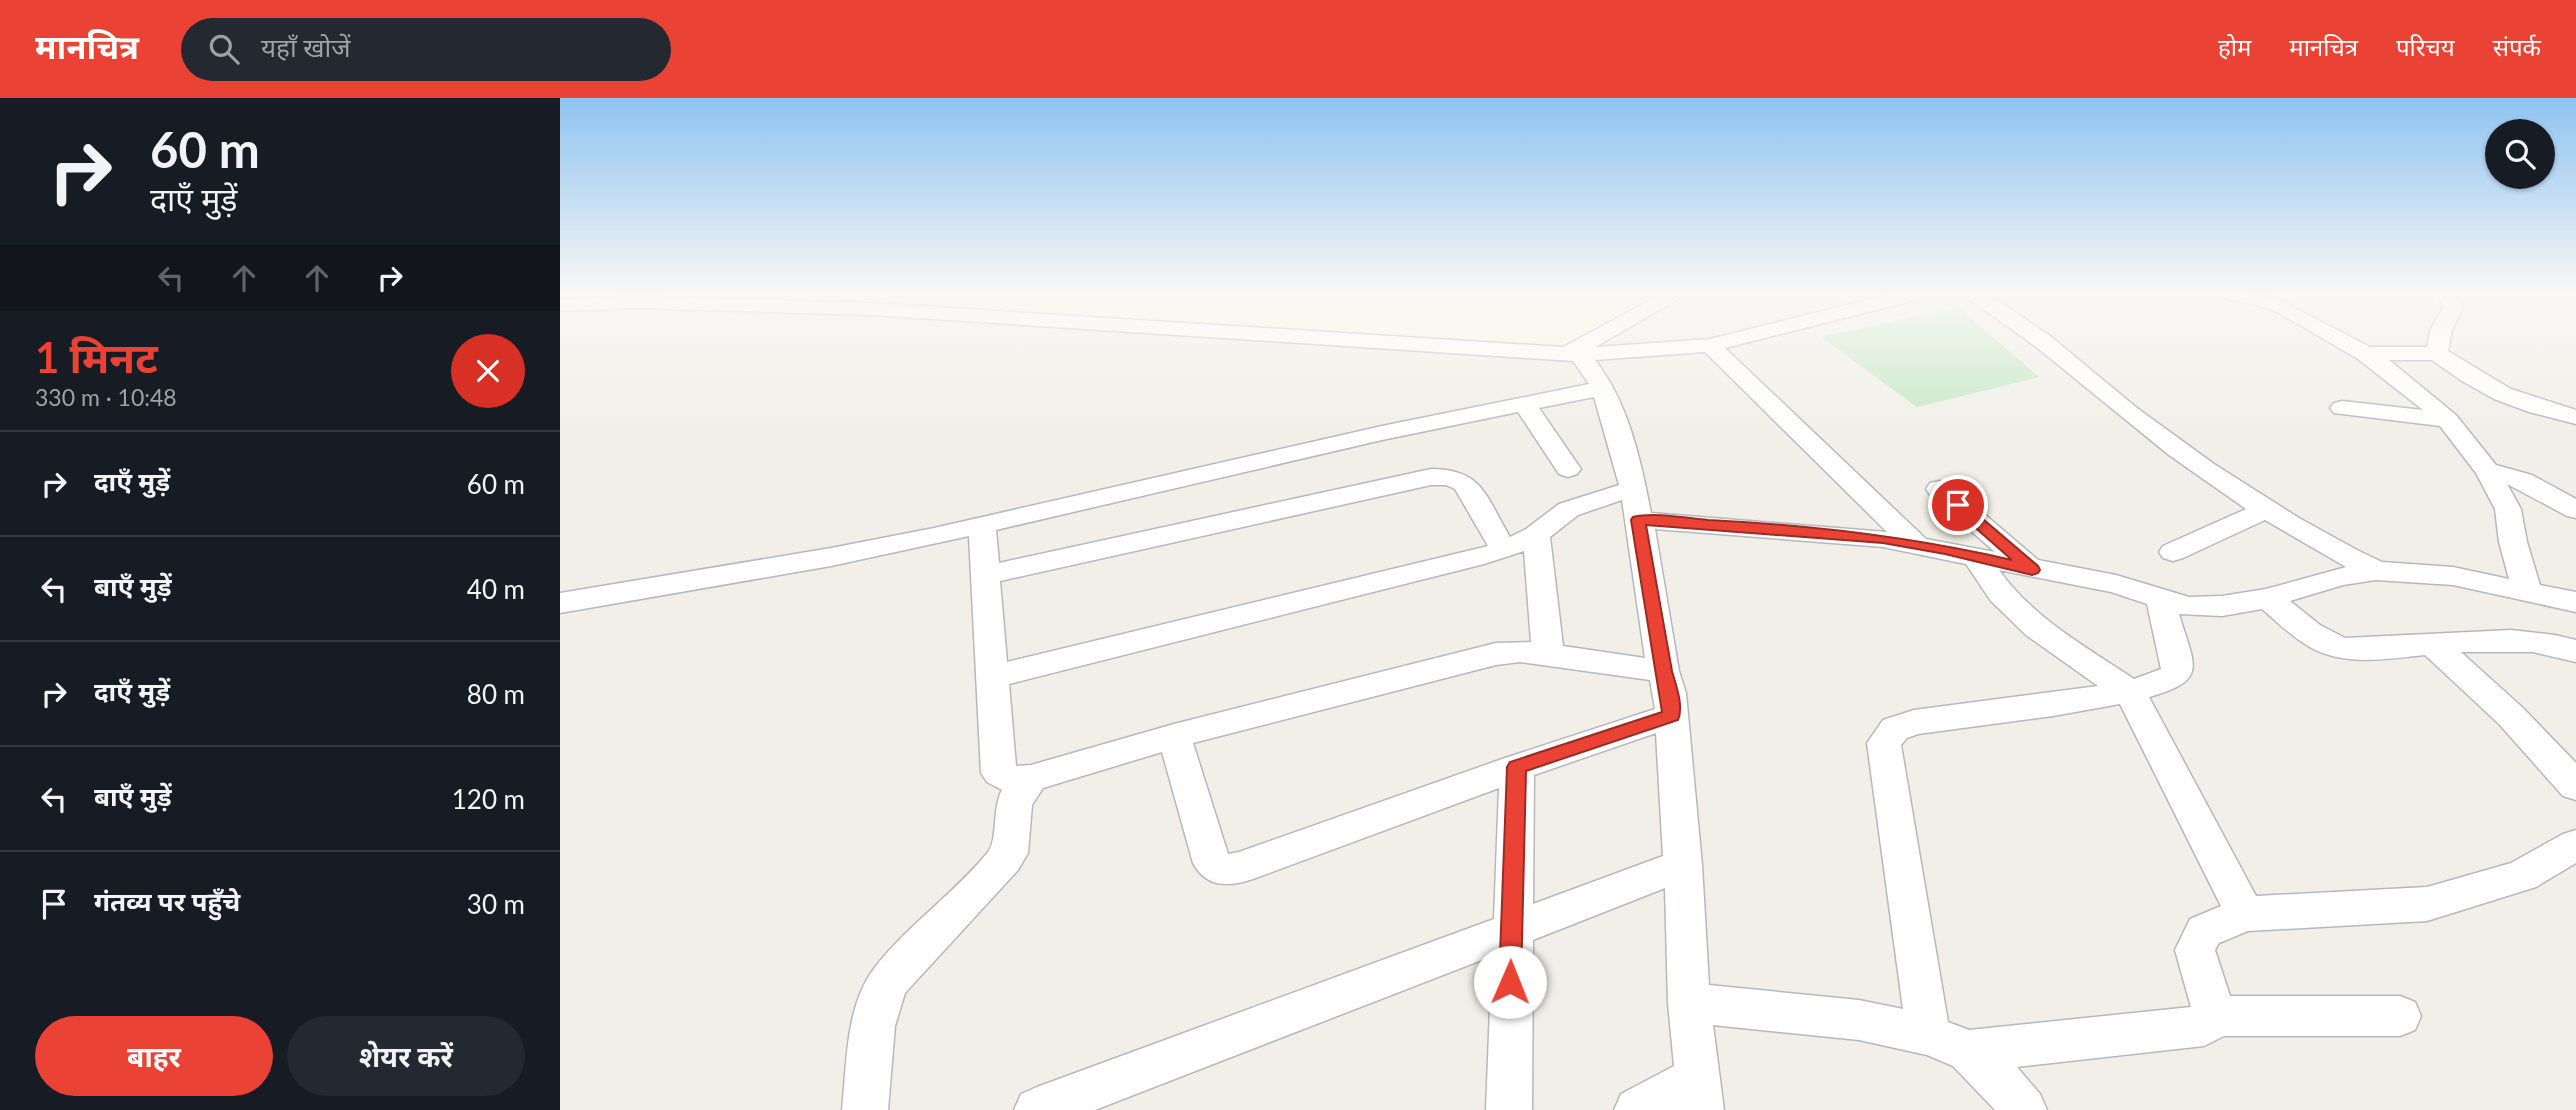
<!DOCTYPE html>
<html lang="hi">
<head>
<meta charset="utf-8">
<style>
  body { margin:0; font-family:Lato,"Noto Sans Devanagari",sans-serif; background:#242831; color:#f1f3f6; height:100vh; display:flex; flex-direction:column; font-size:26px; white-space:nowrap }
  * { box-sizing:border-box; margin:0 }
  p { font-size:23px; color:#9ea1a6 }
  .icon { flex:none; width:38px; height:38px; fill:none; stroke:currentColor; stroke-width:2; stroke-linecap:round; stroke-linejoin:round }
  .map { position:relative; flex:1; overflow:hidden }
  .sheet { display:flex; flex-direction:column; background:#171b24; width:560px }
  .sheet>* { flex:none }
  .guide { background:#171b24; color:#f1f3f6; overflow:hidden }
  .fabs { position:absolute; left:1925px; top:21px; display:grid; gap:14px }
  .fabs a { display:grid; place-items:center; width:70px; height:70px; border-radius:50%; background:#171b24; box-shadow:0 2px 5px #0004; font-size:35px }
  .pin { position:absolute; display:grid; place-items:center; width:60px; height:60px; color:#fff; margin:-30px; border:4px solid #fff; border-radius:50%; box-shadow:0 2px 7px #0007 }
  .me { position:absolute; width:77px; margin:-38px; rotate:1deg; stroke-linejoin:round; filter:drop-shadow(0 0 5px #0008) }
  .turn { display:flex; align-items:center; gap:24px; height:147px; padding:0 35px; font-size:32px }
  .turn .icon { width:91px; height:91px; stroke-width:2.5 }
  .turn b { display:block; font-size:49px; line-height:60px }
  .lanes { display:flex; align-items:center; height:66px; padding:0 35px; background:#0003; justify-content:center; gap:35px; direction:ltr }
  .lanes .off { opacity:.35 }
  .round { display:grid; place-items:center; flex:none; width:74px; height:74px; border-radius:37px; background:#242831 }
  .summary { display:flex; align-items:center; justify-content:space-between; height:119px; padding:0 35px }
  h1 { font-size:42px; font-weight:700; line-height:52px; color:#ea4335 }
  .primary-button { display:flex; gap:14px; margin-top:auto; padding:14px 35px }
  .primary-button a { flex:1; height:80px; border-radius:42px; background:#ea4335; color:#fff; font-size:28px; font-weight:700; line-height:80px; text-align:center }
  .primary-button a+a { background:#242831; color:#f1f3f6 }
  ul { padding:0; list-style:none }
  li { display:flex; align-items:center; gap:21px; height:105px; padding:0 35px; border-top:2px solid #363941 }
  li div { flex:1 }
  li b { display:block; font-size:26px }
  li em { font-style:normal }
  header { display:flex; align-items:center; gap:42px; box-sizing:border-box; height:98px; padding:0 35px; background:#ea4335; color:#fff }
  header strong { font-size:33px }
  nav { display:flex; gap:38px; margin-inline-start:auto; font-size:24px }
  .search { width:490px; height:63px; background:#242831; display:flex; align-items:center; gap:18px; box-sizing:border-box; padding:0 24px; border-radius:38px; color:#9ea1a6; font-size:26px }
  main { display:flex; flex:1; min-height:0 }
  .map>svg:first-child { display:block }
  .commercial { fill:#fef7e0 }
  .green { fill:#c5e8c5 }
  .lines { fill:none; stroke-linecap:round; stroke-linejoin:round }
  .minor-casing { stroke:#b5b8bc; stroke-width:3 }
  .minor { fill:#fff; fill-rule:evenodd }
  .route { fill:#ea4335; stroke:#982c22; stroke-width:2 }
</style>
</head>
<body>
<header>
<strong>मानचित्र</strong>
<div class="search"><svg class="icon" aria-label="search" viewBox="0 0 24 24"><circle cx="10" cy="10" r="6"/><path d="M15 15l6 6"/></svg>यहाँ खोजें</div>
<nav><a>होम</a><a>मानचित्र</a><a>परिचय</a><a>संपर्क</a></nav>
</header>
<main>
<section class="sheet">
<div class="guide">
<div class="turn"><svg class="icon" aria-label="right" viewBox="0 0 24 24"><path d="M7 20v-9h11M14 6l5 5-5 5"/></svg><div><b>60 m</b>दाएँ मुड़ें</div></div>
<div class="lanes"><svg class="icon off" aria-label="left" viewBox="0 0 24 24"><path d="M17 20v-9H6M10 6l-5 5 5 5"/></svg><svg class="icon off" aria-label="ahead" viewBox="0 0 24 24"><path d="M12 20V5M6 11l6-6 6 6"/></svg><svg class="icon off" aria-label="ahead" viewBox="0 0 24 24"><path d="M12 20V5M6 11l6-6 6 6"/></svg><svg class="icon" aria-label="right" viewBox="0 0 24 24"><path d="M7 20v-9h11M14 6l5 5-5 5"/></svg></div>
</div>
<div class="summary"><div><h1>1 मिनट</h1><p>330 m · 10:48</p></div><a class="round" style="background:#d93025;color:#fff"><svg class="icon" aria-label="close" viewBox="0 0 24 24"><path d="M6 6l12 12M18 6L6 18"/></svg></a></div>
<ul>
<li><svg class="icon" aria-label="right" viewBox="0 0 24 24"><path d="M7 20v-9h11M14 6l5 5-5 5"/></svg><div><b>दाएँ मुड़ें</b></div><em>60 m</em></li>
<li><svg class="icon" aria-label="left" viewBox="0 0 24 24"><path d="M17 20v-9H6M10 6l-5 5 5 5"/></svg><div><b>बाएँ मुड़ें</b></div><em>40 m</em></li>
<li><svg class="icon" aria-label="right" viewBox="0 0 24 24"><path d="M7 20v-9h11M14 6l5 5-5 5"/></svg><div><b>दाएँ मुड़ें</b></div><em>80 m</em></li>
<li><svg class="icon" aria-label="left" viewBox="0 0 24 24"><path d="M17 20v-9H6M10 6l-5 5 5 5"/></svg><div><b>बाएँ मुड़ें</b></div><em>120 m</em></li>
<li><svg class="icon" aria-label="arrive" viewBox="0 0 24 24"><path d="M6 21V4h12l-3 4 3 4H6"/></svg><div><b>गंतव्य पर पहुँचे</b></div><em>30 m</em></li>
</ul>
<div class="primary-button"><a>बाहर</a><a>शेयर करें</a></div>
</section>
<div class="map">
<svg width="2016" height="1012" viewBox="0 0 2016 1012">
  <rect width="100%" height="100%" fill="#f1efe8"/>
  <path class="commercial" d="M0,196h1106l-100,60 -578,-38 -428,-13z"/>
  <path class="green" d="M1398,209l81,70 -122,30 -96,-70z"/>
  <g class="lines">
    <g class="minor-casing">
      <path id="minor" d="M1102,196h25l-92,53 115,-8 181,-45h36l-3,4 -199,50 201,191 69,13 -65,-57 -4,-6 4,-6 9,-2 9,2 90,77 78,15 73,22 33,-1 44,-7 80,-22 -81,-47 -82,38 -10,3 -10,-3 -4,-6 4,-6 83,-37 -77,-54 -134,-109 -73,-52h25l16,10 47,32 87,72 77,56 85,54 58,32 25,12 71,5 56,12 -10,-37 -4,-33 -19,-36 -36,-47 -106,-13 -4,-5 4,-5 8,-2 81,9 -65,-51 -79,-46 -17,-7 -41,-8 -3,-4 56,3 96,50h57l3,-17 13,-22 -5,-14h20l5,14 -11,22 -4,21 63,38 65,21v14l-47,-12 -35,-13 -32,-18 -30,-21h-43l67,55 40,50 36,10 44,24v19l-9,-2 -60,-32 14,25 6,33 13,43 36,7v20l-123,-27 -77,-5 -33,5 -53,16 30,24 25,13 166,-8 44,5 21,5v22l-43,-10h-72l62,56 53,55v37l-13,-4 -64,-72 -74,-69c-38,4 -82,12 -117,-9 -17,-10 -31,-24 -46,-37l-40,7 -43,-2c15,52 31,66 -30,83l107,199 171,-9 84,-24 52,-29 13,-4v33l-40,24 -109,34 -179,10 -29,12 -4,7 15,46h170l15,6 6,14 -6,14 -15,6h-176l-20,10 -187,21 23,27 7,16h-52l-42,-44 -26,-11 -68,-15 -146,-15 11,85h-110l7,-16 53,-28 -6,-63 -3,-115 -132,52 -1,170h-46l6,-154 -397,154h-81l7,-16 16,-7 457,-168 5,-131 -246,91c-24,8 -47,9 -60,-16l-31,-111 -119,36 -11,17 -4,48 -10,17 -113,123 -10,33 -7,84h-46c5,-47 3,-105 34,-144 33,-42 79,-73 112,-114 10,-13 4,-44 14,-62l-15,-8 -6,-9 -12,-237 -138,30 -271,47v-20l271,-45 103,-20 448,-102 207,-42 -16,-23 -701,-46 -233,-7 -79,3v-12l79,-3 233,7 691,44zM1145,254l182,180 -236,-19c-10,-53 -23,-111 -56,-153zM1034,299l25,88 -60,19 -33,25 -16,8c-24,-40 -27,-68 -79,-68l-432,94 -3,-33 386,-90 136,-28 41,62 9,3 9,-3 4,-5 -42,-61zM871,387h15l9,4 33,57 -481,116 -7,-81zM1062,402l23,158 -82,-12 -13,-109 28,-22zM1095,431l228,18 83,17 25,37 35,34 72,51 -184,24 -31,10 -16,23 36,266 -44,-9 -150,-15 -7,-120 -16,-172 -7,-22zM964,453l7,91 -35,1 -322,81 -143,41 -15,1 -7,-82 475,-120zM1439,472l112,22 36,12 14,65 -27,10c-48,-32 -101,-61 -135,-109zM960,564l130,18 5,29 -150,49 -266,94 -11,2 -35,-111 303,-78zM1560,606l101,202 -31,13 -15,31 16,57 -222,23 -21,-8 -47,-277 6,-7 11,-4 135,-18zM1096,635l7,123 -130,48 1,-129z"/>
    </g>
    <use href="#minor" class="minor"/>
  </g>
  <linearGradient id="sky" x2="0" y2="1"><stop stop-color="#8fc3f1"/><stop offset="0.58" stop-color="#f9f8f5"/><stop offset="1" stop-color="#f9f8f5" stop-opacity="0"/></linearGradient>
  <rect width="2016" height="338" fill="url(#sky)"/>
  <path class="route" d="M1398,403l5,1 75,64 2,4 -2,3 -6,2 -87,-21 -62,-11 -237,-18 26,146c4,15 12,35 6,49l-152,51 -5,211 -3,7 -8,3 -8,-3 -3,-7 8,-215 3,-5 152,-50 -31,-192 2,-3c22,-5 52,1 75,3 103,5 204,17 304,40l-59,-52v-6z"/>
</svg>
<div class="fabs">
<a><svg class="icon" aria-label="search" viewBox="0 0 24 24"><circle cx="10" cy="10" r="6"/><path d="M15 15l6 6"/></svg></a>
</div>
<div class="pin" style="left:1398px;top:407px;background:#d93025"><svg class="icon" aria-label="arrive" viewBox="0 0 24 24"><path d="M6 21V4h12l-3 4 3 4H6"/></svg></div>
<svg class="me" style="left:950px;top:884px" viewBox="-20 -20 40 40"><circle r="19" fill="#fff"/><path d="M0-13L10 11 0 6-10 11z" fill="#ea4335"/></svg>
</div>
</main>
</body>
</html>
